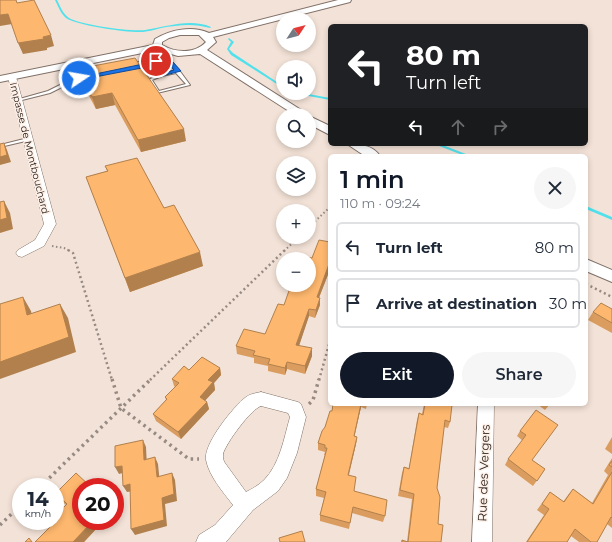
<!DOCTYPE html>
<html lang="en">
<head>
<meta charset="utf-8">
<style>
  body { margin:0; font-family:Montserrat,sans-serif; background:#f6f6f7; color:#1f2937; height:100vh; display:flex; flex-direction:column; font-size:15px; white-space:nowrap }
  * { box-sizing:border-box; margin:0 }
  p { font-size:13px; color:#747a83 }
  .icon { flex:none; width:22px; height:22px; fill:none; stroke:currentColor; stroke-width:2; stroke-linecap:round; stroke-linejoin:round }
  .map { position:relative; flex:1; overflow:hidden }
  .sheet { position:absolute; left:328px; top:154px; width:260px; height:252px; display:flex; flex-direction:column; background:#fff; border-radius:6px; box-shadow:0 2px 6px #0003 }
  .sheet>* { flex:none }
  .hud { position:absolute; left:328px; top:24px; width:260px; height:122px; border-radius:6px; box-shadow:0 2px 6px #0003; background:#202124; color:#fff; overflow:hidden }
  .needle { width:26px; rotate:54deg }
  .fabs { position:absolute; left:276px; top:12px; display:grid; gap:8px }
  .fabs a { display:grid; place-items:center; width:40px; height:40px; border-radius:50%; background:#fff; box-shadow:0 2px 6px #0003; font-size:20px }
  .speed { position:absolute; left:12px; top:478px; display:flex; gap:8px; font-size:20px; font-weight:700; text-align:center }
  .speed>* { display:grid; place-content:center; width:52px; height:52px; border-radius:50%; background:#fff; box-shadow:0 2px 6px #0003; line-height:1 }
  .speed small { font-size:10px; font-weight:400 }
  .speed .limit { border:6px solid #d22; background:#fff; color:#111 }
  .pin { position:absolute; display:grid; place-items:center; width:34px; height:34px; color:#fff; margin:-17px; border:2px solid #fff; border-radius:50%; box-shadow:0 1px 4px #0007 }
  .me { position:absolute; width:44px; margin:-22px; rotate:78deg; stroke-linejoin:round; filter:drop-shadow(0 0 3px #0008) }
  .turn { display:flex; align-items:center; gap:14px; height:84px; padding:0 12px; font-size:18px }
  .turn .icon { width:52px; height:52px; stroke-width:2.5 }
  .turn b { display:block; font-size:28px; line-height:34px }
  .lanes { display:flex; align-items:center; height:38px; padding:0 12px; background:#0003; justify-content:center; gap:20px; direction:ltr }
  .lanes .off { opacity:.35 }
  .round { display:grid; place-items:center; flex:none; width:42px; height:42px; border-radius:21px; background:#f6f6f7 }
  .head { display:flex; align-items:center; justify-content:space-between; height:68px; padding:0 12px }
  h1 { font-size:24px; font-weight:600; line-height:30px; color:#111827 }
  .cta { display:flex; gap:8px; margin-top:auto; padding:8px 12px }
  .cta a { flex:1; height:46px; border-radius:24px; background:#111827; color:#fff; font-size:16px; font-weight:600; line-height:46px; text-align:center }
  .cta a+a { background:#f6f6f7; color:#1f2937 }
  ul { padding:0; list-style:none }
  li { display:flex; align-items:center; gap:12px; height:50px; margin:0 8px 6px; padding:0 4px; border:2px solid #e0e1e3; border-radius:6px }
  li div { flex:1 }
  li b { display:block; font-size:15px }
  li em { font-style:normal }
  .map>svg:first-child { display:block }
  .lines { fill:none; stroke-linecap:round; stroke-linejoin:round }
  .stream { fill:#50e1ec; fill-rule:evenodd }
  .service-casing { stroke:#807168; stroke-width:2 }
  .minor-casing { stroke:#807168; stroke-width:1 }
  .tertiary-casing { stroke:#807168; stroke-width:2 }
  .path-far2 { stroke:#968a83; stroke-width:2; stroke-dasharray:1.5 2.5; stroke-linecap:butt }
  .path-far1 { stroke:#968a83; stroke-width:2.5; stroke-dasharray:2 3; stroke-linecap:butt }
  .path { stroke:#968a83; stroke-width:3.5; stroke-dasharray:2.5 4; stroke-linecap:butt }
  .service { fill:#fff; fill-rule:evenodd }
  .minor { fill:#fff; fill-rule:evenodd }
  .tertiary { fill:#fff; fill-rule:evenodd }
  .wall { fill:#da9d5f }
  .shaded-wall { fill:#b1804d }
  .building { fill:#fdb76e; stroke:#b1804d }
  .route { fill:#1a73e8; stroke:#114b97 }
  .slow { fill:#f59e0b }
  .labels { text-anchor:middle; stroke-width:3; stroke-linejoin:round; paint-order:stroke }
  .street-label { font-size:10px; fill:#201a17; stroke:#fef0e7 }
  .near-street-label { font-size:12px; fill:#201a17; stroke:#fef0e7 }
</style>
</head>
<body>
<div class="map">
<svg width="612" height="542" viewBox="0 0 612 542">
  <rect width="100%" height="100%" fill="#f3e2d7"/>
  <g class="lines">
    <path class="stream" d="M55,0h2c3,6 6,14 12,18 12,7 62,14 76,12 21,-3 45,-12 66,-3l-1,1c-17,-5 -32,-3 -49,0 -6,2 -12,3 -18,4 -14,1 -65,-6 -77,-14 -5,-4 -8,-12 -11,-18z
      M229,38l5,4 -5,7 4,4 50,33v2l-52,-33 -4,-6 4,-7 -3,-3z
      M296,93h7l27,5v2l-32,-6z
      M434,144h6l31,12h-6z
      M586,206l26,11v3l-26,-11z"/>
    <g class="service-casing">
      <path id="service" d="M146,61h25l8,9 11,15 -33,8 -9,-13 11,-5 -5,-6 -5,-3 -15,2h-1v-2c13,-3 20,-4 29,8l13,-3 -6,-8h-23l-16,2 -2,-1 2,-1zM176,73l10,11 -27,7 -7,-11 10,-4z
        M86,75h1v2l-15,5 -22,11 -32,8 -2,-1 32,-9 22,-11z
        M28,138h2v2l-30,7v-2z"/>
    </g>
    <g class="minor-casing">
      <path id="minor" d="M9,75h6l1,2 40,147 -12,22 -22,11 -4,-1 -2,-3 2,-3 17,-10 9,-16 -36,-147z
        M261,392l37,10 3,2 5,13 -9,36 -10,25 -9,13 -25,19 -27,32h-30l3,-7 16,-10 18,-20c-10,-13 -24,-29 -27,-45 -3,-16 28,-54 40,-63 4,-3 10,-4 15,-5zM261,406l27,7 2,4c-6,21 -10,47 -26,63 -5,5 -12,9 -18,12l-21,-29c-2,-3 -2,-5 -2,-9 3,-11 28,-45 38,-48z
        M478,404h16l-2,138h-20z"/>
    </g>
    <g class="tertiary-casing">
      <path id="tertiary" d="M338,0h13l-1,2 -137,35 3,5 -9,8 102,65h-14l-95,-61 -22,2 -21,-6 -157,32v-6l153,-31 2,-6c15,-9 37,-14 54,-6zM180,35h19l7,7c-11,12 -30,11 -44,3v-3l7,-4z
        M309,116l21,10v9l-21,-11z
        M347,144c12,0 26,1 33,12h-15z
        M586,259l26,11v12l-26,-11z"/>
    </g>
    <path class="path-far2" d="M309,227l21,-20
      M52,246l12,2 6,3
      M284,251l15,-14"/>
    <path class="path-far1" d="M68,250l5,3 39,127
      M586,284l26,13
      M150,380l135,-130
      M319,380l11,-39"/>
    <path class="path" d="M112,379l9,29 68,51h10
      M309,404l4,-4 6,-21
      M40,487l111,-108
      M0,525l21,-20"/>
    <use href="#service" class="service"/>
    <use href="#minor" class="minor"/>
    <use href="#tertiary" class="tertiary"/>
  </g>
  <path class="wall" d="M77,69l109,72 -45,11 -26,-47 -19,4 -15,-28z
    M105,166l59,42 39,58 -73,26 -44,-115 21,-6z
    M330,242v30h-1l-10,26 1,7 -5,13 -6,-2 -10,29 13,11 -7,18 -18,-5 -2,6 -17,-4v-5l-14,-3v-5l-17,-4 -1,-8 29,-12 19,-29 28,-47z
    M612,309v24l-24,-13 5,-8z
    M220,368l1,7 -7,8 1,7 -10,10 2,2 2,7 -28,30 -25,-18 -3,-7 13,-14 -1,-3 10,-10 -1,-1 -2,-7 17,-9z
    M333,404h34l-1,5 -5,-2 -7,29 3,1 -1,7 -7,31 5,16 31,25 -2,6 -31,-9 -3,16 -29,-8v-6l4,-17 -8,-2v-7l9,-34h-1l1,-3 -7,-2v-7l14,-32z
    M424,404h23l3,18 -2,6 -4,-1 -7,61 1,36 3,18h-40l1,-2 5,2 5,-43 -14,-3 4,-23 2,-6 5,1 8,-48 2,-7 3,1z
    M537,404h13l-5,6z
    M536,410l-4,50 13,9 -12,17 -28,-21 3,-6 15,-18 -6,-5 3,-5z
    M612,437v17l-7,-5z
    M612,458v70l-5,-4 -10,18h-18l-8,-6 -4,6h-41l18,-27 -7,-5 13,-18 13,10 5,-7 5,-6 19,14 16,-28 -4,-4z
    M56,493l38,31 3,4 -13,14h-49l18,-17 13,-20 -5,-5z"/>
  <path class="shaded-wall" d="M8,14l4,10 -12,2v-11z
    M51,35l3,11 -7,2v2l-24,4 -5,-11z
    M112,93l3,12 -19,4 -4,-12z
    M184,129l2,12 -45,11 -3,-12z
    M4,143l3,7 4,12 -11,3v-8z
    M4,201l6,12 3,16 -13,4v-13z
    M200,252l3,14 -73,26 -5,-14z
    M329,264v8l-13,33 1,-8z
    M23,297l8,14 4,18 -8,-14z
    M320,298v7l-5,13 1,-8z
    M60,304l8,14 8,34 -76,27v-17z
    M309,309v7l-12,36 -1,-7z
    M312,348v8l-7,18v-8z
    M287,362v7l-2,6v-7z
    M220,368l1,7 -7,8 1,7 -13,14 -2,-7 8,-17z
    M207,402l2,7 -28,30 -3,-7z
    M361,404v3l-8,36 1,-7z
    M357,437l-1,7 -9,37 1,-6z
    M143,440l3,7 1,20 -3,-7z
    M155,457l3,7 2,20 -3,-7z
    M122,466l4,6 -7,2 -4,-7z
    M172,473l3,7 2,21 -12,3 2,22 -32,9 -4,-6 31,-31z
    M130,484l4,7 -7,1 -4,-6z
    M90,521h6l-2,3 3,4 -13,14h-11z"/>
  <path class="building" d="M0,0h16l1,3 17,-3 17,35 -8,2 1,2 -26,4 -10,-29 -8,1z
    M135,58l49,71 -46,11 -26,-47 -20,4 -15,-28z
    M4,143l3,12 -7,2v-13z
    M137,158l27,50 10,-3 26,47 -75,26 -39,-101 22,-6 -3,-5z
    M4,201l3,17 -7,2v-18z
    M319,240l11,2v22h-1l-12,33 3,1 -4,12 -7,-1 -13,36 16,3 -7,18 -18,-4 -2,6 -17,-4 2,-5 -17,-4 2,-4 -19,-5 8,-17 21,5 13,-30 6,1 7,-20h18v-26h-18l2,-4 19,3z
    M23,297l4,18 33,-11 9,33 -69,25v-58z
    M601,303l11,6v14l-19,-11z
    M202,357l18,11 -12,12 5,2 -13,15 7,5 -29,30 -25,-18 14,-15 -2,-2 14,-14 -7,-4 12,-13 5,4z
    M333,404h28l-7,32 3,1 -9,38 8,2 -2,14 33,9 -2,16 -32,-9 -3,16 -30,-8 6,-23 -10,-3 11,-41h-2v-3l-7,-2 4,-12 3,-4 5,-16h2z
    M425,404h22l5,1 -2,17 -5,-2 -8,68 3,9 -2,27 5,1 -2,17h-33l6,-48 -14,-4 4,-23 5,2 10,-56 4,2z
    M536,410l22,15 -26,35 13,9 -8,12 -29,-22 18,-24 -6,-4z
    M143,440l1,20 11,-3 2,20 15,-4 2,21 -12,4 2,22 -33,9 -1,-45 -7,2 -1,-20 -7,1v-21z
    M612,461v6l-3,-2z
    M612,472v46l-1,-1 -14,25h-6l-16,-13 -8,13h-40l22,-33 -7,-5 8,-12 14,10 9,-13 20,15z
    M76,473l15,14h-10v34h10l1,1 -19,20h-38l18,-18 -3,-3h5v-5l12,-12 -11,-11z
    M302,531l3,11h-25l-1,-4z
    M29,538l3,4h-7z
    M402,540l6,2h-6z"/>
  <path class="route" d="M156,60l16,1 9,10 -19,5 -7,-7 -8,-2 -68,13 -3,-2 72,-15 10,3 5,7 11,-3 -5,-6 -15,-1v-3z"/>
  <path class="slow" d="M142,64h13l8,9 5,1 -9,2 -7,-9 -10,-1z"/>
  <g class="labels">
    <g class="street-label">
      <text transform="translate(30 148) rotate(76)" y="4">Impasse de Montbouchard</text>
    </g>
    <g class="near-street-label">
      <text transform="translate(484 473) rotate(-88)" y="4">Rue des Vergers</text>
    </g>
  </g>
</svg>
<div class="fabs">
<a><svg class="needle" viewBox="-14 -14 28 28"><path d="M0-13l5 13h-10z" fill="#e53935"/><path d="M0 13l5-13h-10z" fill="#747a83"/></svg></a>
<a><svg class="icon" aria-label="sound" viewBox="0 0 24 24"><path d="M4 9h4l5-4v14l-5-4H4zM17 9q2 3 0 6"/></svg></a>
<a><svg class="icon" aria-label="search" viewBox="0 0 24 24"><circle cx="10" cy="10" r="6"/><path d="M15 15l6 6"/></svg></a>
<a><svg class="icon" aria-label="layers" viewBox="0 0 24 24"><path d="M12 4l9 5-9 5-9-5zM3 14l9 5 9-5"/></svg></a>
<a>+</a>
<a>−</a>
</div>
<div class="speed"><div>14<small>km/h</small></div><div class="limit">20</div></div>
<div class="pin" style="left:156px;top:61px;background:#d93025"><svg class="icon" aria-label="arrive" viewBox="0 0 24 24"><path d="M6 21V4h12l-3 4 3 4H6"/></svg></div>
<svg class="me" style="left:79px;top:78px" viewBox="-20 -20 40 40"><circle r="17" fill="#1a73e8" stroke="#fff" stroke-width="3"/><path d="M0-11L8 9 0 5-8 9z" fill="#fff"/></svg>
<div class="hud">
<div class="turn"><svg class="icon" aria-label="left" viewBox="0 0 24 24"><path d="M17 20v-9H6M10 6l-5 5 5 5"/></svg><div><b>80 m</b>Turn left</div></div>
<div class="lanes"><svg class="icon" aria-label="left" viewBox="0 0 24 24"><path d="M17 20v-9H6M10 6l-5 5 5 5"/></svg><svg class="icon off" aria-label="ahead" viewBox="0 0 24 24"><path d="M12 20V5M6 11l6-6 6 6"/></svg><svg class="icon off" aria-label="right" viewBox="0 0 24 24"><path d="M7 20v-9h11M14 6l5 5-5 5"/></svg></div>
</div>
<section class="sheet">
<div class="head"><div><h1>1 min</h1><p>110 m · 09:24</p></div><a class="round"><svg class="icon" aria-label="close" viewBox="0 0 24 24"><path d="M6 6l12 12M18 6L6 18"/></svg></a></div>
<ul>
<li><svg class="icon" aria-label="left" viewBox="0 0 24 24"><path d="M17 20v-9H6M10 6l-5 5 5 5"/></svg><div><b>Turn left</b></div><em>80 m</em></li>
<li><svg class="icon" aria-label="arrive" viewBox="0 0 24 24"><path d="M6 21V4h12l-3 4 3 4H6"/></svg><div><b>Arrive at destination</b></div><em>30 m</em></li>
</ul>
<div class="cta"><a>Exit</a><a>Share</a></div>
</section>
</div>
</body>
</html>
